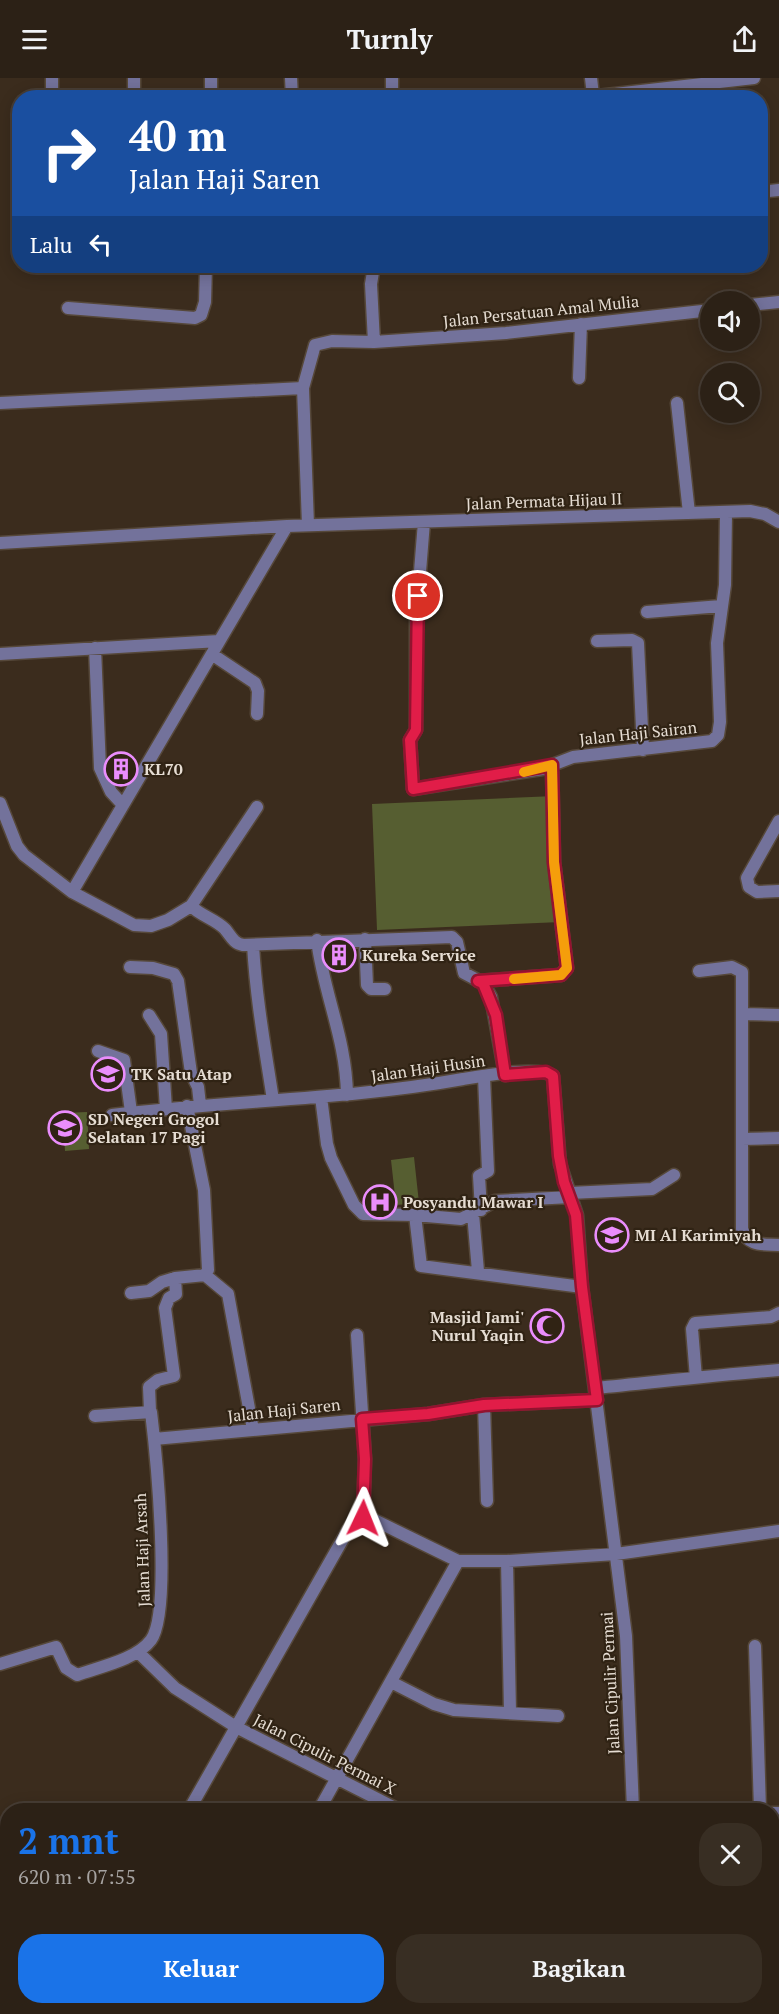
<!DOCTYPE html>
<html lang="id">
<head>
<meta charset="utf-8">
<style>
  body { margin:0; font-family:"PT Serif",serif; background:#382e23; color:#f1f3f6; height:100vh; display:flex; flex-direction:column; font-size:22px; white-space:nowrap }
  * { box-sizing:border-box; margin:0 }
  p { font-size:20px; color:#a6a3a1 }
  .icon { flex:none; width:33px; height:33px; fill:none; stroke:currentColor; stroke-width:2; stroke-linecap:round; stroke-linejoin:round }
  .map { position:relative; flex:1; overflow:hidden }
  .panel { position:absolute; left:0px; top:1725px; width:780px; height:212px; display:flex; flex-direction:column; background:#2c2116; border-radius:24px 24px 0 0; box-shadow:0 3px 15px #0003,0 0 0 2px #483e35 }
  .panel>* { flex:none }
  .hud { position:absolute; left:12px; top:12px; width:756px; height:183px; border-radius:24px; box-shadow:0 3px 15px #0003,0 0 0 2px #483e35; background:#1a4fa0; color:#fff; overflow:hidden }
  .buttons { position:absolute; left:700px; top:213px; display:grid; gap:12px }
  .buttons a { display:grid; place-items:center; width:60px; height:60px; border-radius:50%; background:#2c2116; box-shadow:0 3px 15px #0003,0 0 0 2px #483e35; font-size:30px }
  .pin { position:absolute; display:grid; place-items:center; width:51px; height:51px; color:#fff; margin:-26px; border:3px solid #fff; border-radius:50%; box-shadow:0 2px 6px #0007 }
  .me { position:absolute; width:66px; margin:-33px; rotate:2deg; stroke-linejoin:round; filter:drop-shadow(0 0 4px #0008) }
  .turn { display:flex; align-items:center; gap:21px; height:126px; padding:0 18px; font-size:27px }
  .turn .icon { width:78px; height:78px; stroke-width:2.5 }
  .turn b { display:block; font-size:42px; line-height:51px }
  .then { display:flex; align-items:center; height:57px; padding:0 18px; background:#0003; gap:12px; font-size:22px }
  .round { display:grid; place-items:center; flex:none; width:63px; height:63px; border-radius:24px; background:#382e23 }
  .headline { display:flex; align-items:center; justify-content:space-between; height:102px; padding:0 18px }
  h1 { font-size:36px; font-weight:700; line-height:45px; color:#1a73e8 }
  .action { display:flex; gap:12px; margin-top:auto; padding:12px 18px }
  .action a { flex:1; height:69px; border-radius:24px; background:#1a73e8; color:#fff; font-size:24px; font-weight:700; line-height:69px; text-align:center }
  .action a+a { background:#382e23; color:#f1f3f6 }
  header { display:flex; justify-content:space-between; align-items:center; height:78px; padding:0 18px; background:#2c2116; font-size:27px; font-weight:700 }
  .map>svg:first-child { display:block }
  .green { fill:#565e31 }
  .lines { fill:none; stroke-linecap:round; stroke-linejoin:round }
  .river { stroke:#02181e; stroke-width:27 }
  .street-casing { stroke:#56483a; stroke-width:15 }
  .street { stroke:#73729b; stroke-width:12 }
  .route-casing { stroke:#92132f; stroke-width:15 }
  .route { stroke:#e11d48; stroke-width:10 }
  .slow { stroke:#f59e0b; stroke-width:10 }
  .labels { text-anchor:middle; stroke-width:4.5; stroke-linejoin:round; paint-order:stroke }
  .street-label { font-size:16px; fill:#e6ddd3; stroke:#302314 }
  .poi-label { font-size:16px; font-weight:bold; fill:#e6ddd3; stroke:#302314; text-anchor:start }
</style>
</head>
<body>
<header><svg class="icon" aria-label="menu" viewBox="0 0 24 24"><path d="M4 6h16M4 12h16M4 18h16"/></svg>Turnly<svg class="icon" aria-label="share" viewBox="0 0 24 24"><path d="M12 15V3M7 8l5-5 5 5M5 13v7h14v-7"/></svg></header>
<div class="map">
<svg width="779" height="1936" viewBox="0 0 779 1936">
  <rect width="100%" height="100%" fill="#3b2c1d"/>
  <path class="green" d="M555,718l6,126 -184,8 -5,-126z
    M87,1034l2,37 -24,2 -2,-38z
    M414,1079l5,46 -23,2 -5,-45z"/>
  <g class="lines">
    <path class="river" d="M116,1929l11,7
      M5,1936l20,-7"/>
    <g class="street-casing">
      <path id="street" d="M291,0l1,20
        M392,0v20
        M591,0l2,17
        M52,20v-20
        M134,20v-20
        M211,20v-20
        M580,20l174,-20
        M760,114l19,-2
        M750,227l29,-3
        M68,230l127,10 6,-3 4,-13 1,-36
        M374,264l-3,-58 3,-18
        M579,300l2,-54
        M303,310l12,-43 17,-4 42,1 132,-9 205,-23
        M0,325l303,-15 5,137
        M677,325l12,110
        M424,444l-8,99v109l-6,10 3,49 129,-20 31,-12 139,-16 6,-6 2,-13 -3,-79 8,-58 1,-72
        M0,465l287,-17
        M647,534l74,-6
        M597,563l35,-1 6,3 5,107
        M95,570l5,120 11,24 12,13
        M0,576l219,-13
        M213,577l42,28 3,8 -1,23
        M0,725l17,43 7,9 48,37 62,33 17,1 17,-6 23,-14 66,-99
        M779,743l-32,57 2,9 8,5 22,-1
        M72,814l215,-366 463,-15 15,3 14,8
        M191,828c10,10 24,13 34,23 6,7 8,14 18,16l209,-8 5,5 7,31 19,10 8,14 14,78
        M365,861l2,46 4,4h14
        M317,862c7,55 29,98 30,155
        M253,867c3,53 12,103 20,155
        M130,889l23,1 21,6 4,7 13,92 7,14 2,18
        M699,893l33,-4 10,5v42
        M478,903l83,-6 6,-7 -13,-106 -2,-97
        M149,937l12,19 5,75
        M779,937l-37,-1v215c6,18 21,15 37,16
        M98,973l26,9 7,52
        M321,1019l6,47 4,14 23,47 9,9 52,1 46,4 34,-18 76,-4
        M112,1037c117,-15 235,-15 351,-36 18,-3 77,-13 90,-3l7,88 17,51 5,72 44,349 7,174
        M742,1061l37,-1
        M570,1115l82,-4 22,-14
        M481,1132l-2,-34 9,-5 -4,-94
        M473,1136l5,57
        M415,1137l6,51 161,21
        M205,1197l23,19 25,136
        M131,1215l18,-2 13,-9 13,-4 30,-3 3,-5 -4,-80 -17,-84
        M357,1257l8,124 -2,59
        M696,1300l-4,-49 3,-6 76,-6 8,-4
        M596,1310c61,-6 121,-13 183,-18
        M484,1327l3,96
        M150,1333l-1,-24 9,-7 16,-4 -9,-68 4,-10 7,-4 -1,-16
        M154,1361l274,-25 56,-9 113,-5
        M363,1440h7l88,43h49l109,-7 163,-23
        M507,1483l3,151
        M755,1568l5,164
        M138,1574l37,36 61,39 163,83
        M0,1586l56,-17 10,21 11,7c22,-8 59,-15 74,-35 21,-29 5,-187 0,-228l-56,4
        M391,1604l43,22 20,6 104,6
        M189,1732l159,-280 9,-10 6,-2
        M319,1732l139,-249
        M772,1735h7
        M0,1808l8,4
        M772,1839l7,-1
        M638,1929v7
        M765,1929v7
        M365,1936l3,-7"/>
    </g>
    <use href="#street" class="street"/>
  </g>
  <g class="lines">
    <g class="route-casing">
      <path id="route" d="M363,1440l2,-59 -3,-40 66,-5 56,-9 113,-5 -15,-113 -6,-72 -12,-33 -5,-26 -6,-80 -7,-4 -41,3 -9,-60 -13,-32 -5,-2 83,-6 6,-7 -13,-106 -2,-97 -139,24 -3,-49 6,-10 2,-134"/>
    </g>
    <use href="#route" class="route"/>
    <path class="slow" d="M514,901l47,-4 6,-7 -13,-106 -2,-97 -28,7"/>
  </g>
  <defs>
    <g id="building-ring" transform="scale(1.725)"><circle r="9.5" fill="#302314" stroke="#ea8dfc" stroke-width="1.5"/><path d="M-4-6H4V6H1V3H-1V6H-4ZM-2.5-4.3h1.7v1.8h-1.7ZM.8-4.3h1.7v1.8H.8ZM-2.5-1h1.7V.8h-1.7ZM.8-1h1.7V.8H.8Z" fill="#ea8dfc"/></g>
    <g id="school-ring" transform="scale(1.725)"><circle r="9.5" fill="#302314" stroke="#ea8dfc" stroke-width="1.5"/><path d="M0-5L7-2L0 1L-7-2ZM-4 1L0 2.5L4 1V4Q0 6-4 4Z" fill="#ea8dfc"/></g>
    <g id="hospital-ring" transform="scale(1.725)"><circle r="9.5" fill="#302314" stroke="#ea8dfc" stroke-width="1.5"/><path d="M-5-5h3v3.5h4V-5h3V5h-3V1.5h-4V5h-3Z" fill="#ea8dfc"/></g>
    <g id="mosque-ring" transform="scale(1.725)"><circle r="9.5" fill="#302314" stroke="#ea8dfc" stroke-width="1.5"/><path d="M3.5-4.9A6 6 0 1 0 3.5 4.9A5 5 0 1 1 3.5-4.9Z" fill="#ea8dfc"/></g>
  </defs>
  <g fill-rule="evenodd">
    <use href="#building-ring" x="121" y="691"/>
    <use href="#building-ring" x="339" y="877"/>
    <use href="#school-ring" x="108" y="996"/>
    <use href="#school-ring" x="65" y="1050"/>
    <use href="#hospital-ring" x="380" y="1124"/>
    <use href="#school-ring" x="612" y="1157"/>
    <use href="#mosque-ring" x="547" y="1248"/>
  </g>
  <g class="labels">
    <g class="street-label">
      <text transform="translate(541 233) rotate(-6)" y="6">Jalan Persatuan Amal Mulia</text>
      <text transform="translate(544 423) rotate(-2)" y="6">Jalan Permata Hijau II</text>
      <text transform="translate(638 655) rotate(-6)" y="6">Jalan Haji Sairan</text>
      <text transform="translate(428 990) rotate(-8)" y="6">Jalan Haji Husin</text>
      <text transform="translate(284 1332) rotate(-6)" y="6">Jalan Haji Saren</text>
      <text transform="translate(142 1472) rotate(-92)" y="6">Jalan Haji Arsah</text>
      <text transform="translate(610 1605) rotate(-93)" y="6">Jalan Cipulir Permai</text>
      <text transform="translate(325 1676) rotate(27)" y="6">Jalan Cipulir Permai X</text>
    </g>
    <g class="poi-label">
      <text x="144" y="697">KL70</text>
      <text x="362" y="883">Kureka Service</text>
      <text x="131" y="1002">TK Satu Atap</text>
      <text x="88" y="1047">SD Negeri Grogol<tspan x="88" dy="18">Selatan 17 Pagi</tspan></text>
      <text x="403" y="1130">Posyandu Mawar I</text>
      <text x="635" y="1163">MI Al Karimiyah</text>
      <text x="524" y="1245" text-anchor="end">Masjid Jami'<tspan x="524" dy="18">Nurul Yaqin</tspan></text>
    </g>
  </g>
</svg>
<div class="buttons">
<a><svg class="icon" aria-label="sound" viewBox="0 0 24 24"><path d="M4 9h4l5-4v14l-5-4H4zM17 9q2 3 0 6"/></svg></a>
<a><svg class="icon" aria-label="search" viewBox="0 0 24 24"><circle cx="10" cy="10" r="6"/><path d="M15 15l6 6"/></svg></a>
</div>
<div class="pin" style="left:418px;top:518px;background:#d93025"><svg class="icon" aria-label="arrive" viewBox="0 0 24 24"><path d="M6 21V4h12l-3 4 3 4H6"/></svg></div>
<svg class="me" style="left:363px;top:1440px" viewBox="-20 -20 40 40"><path d="M0-17L14 15 0 8-14 15z" fill="#e11d48" stroke="#fff" stroke-width="4"/></svg>
<div class="hud">
<div class="turn"><svg class="icon" aria-label="right" viewBox="0 0 24 24"><path d="M7 20v-9h11M14 6l5 5-5 5"/></svg><div><b>40 m</b>Jalan Haji Saren</div></div>
<div class="then">Lalu<svg class="icon" aria-label="left" viewBox="0 0 24 24"><path d="M17 20v-9H6M10 6l-5 5 5 5"/></svg></div>
</div>
<section class="panel">
<div class="headline"><div><h1>2 mnt</h1><p>620 m · 07:55</p></div><a class="round"><svg class="icon" aria-label="close" viewBox="0 0 24 24"><path d="M6 6l12 12M18 6L6 18"/></svg></a></div>
<div class="action"><a>Keluar</a><a>Bagikan</a></div>
</section>
</div>
</body>
</html>
